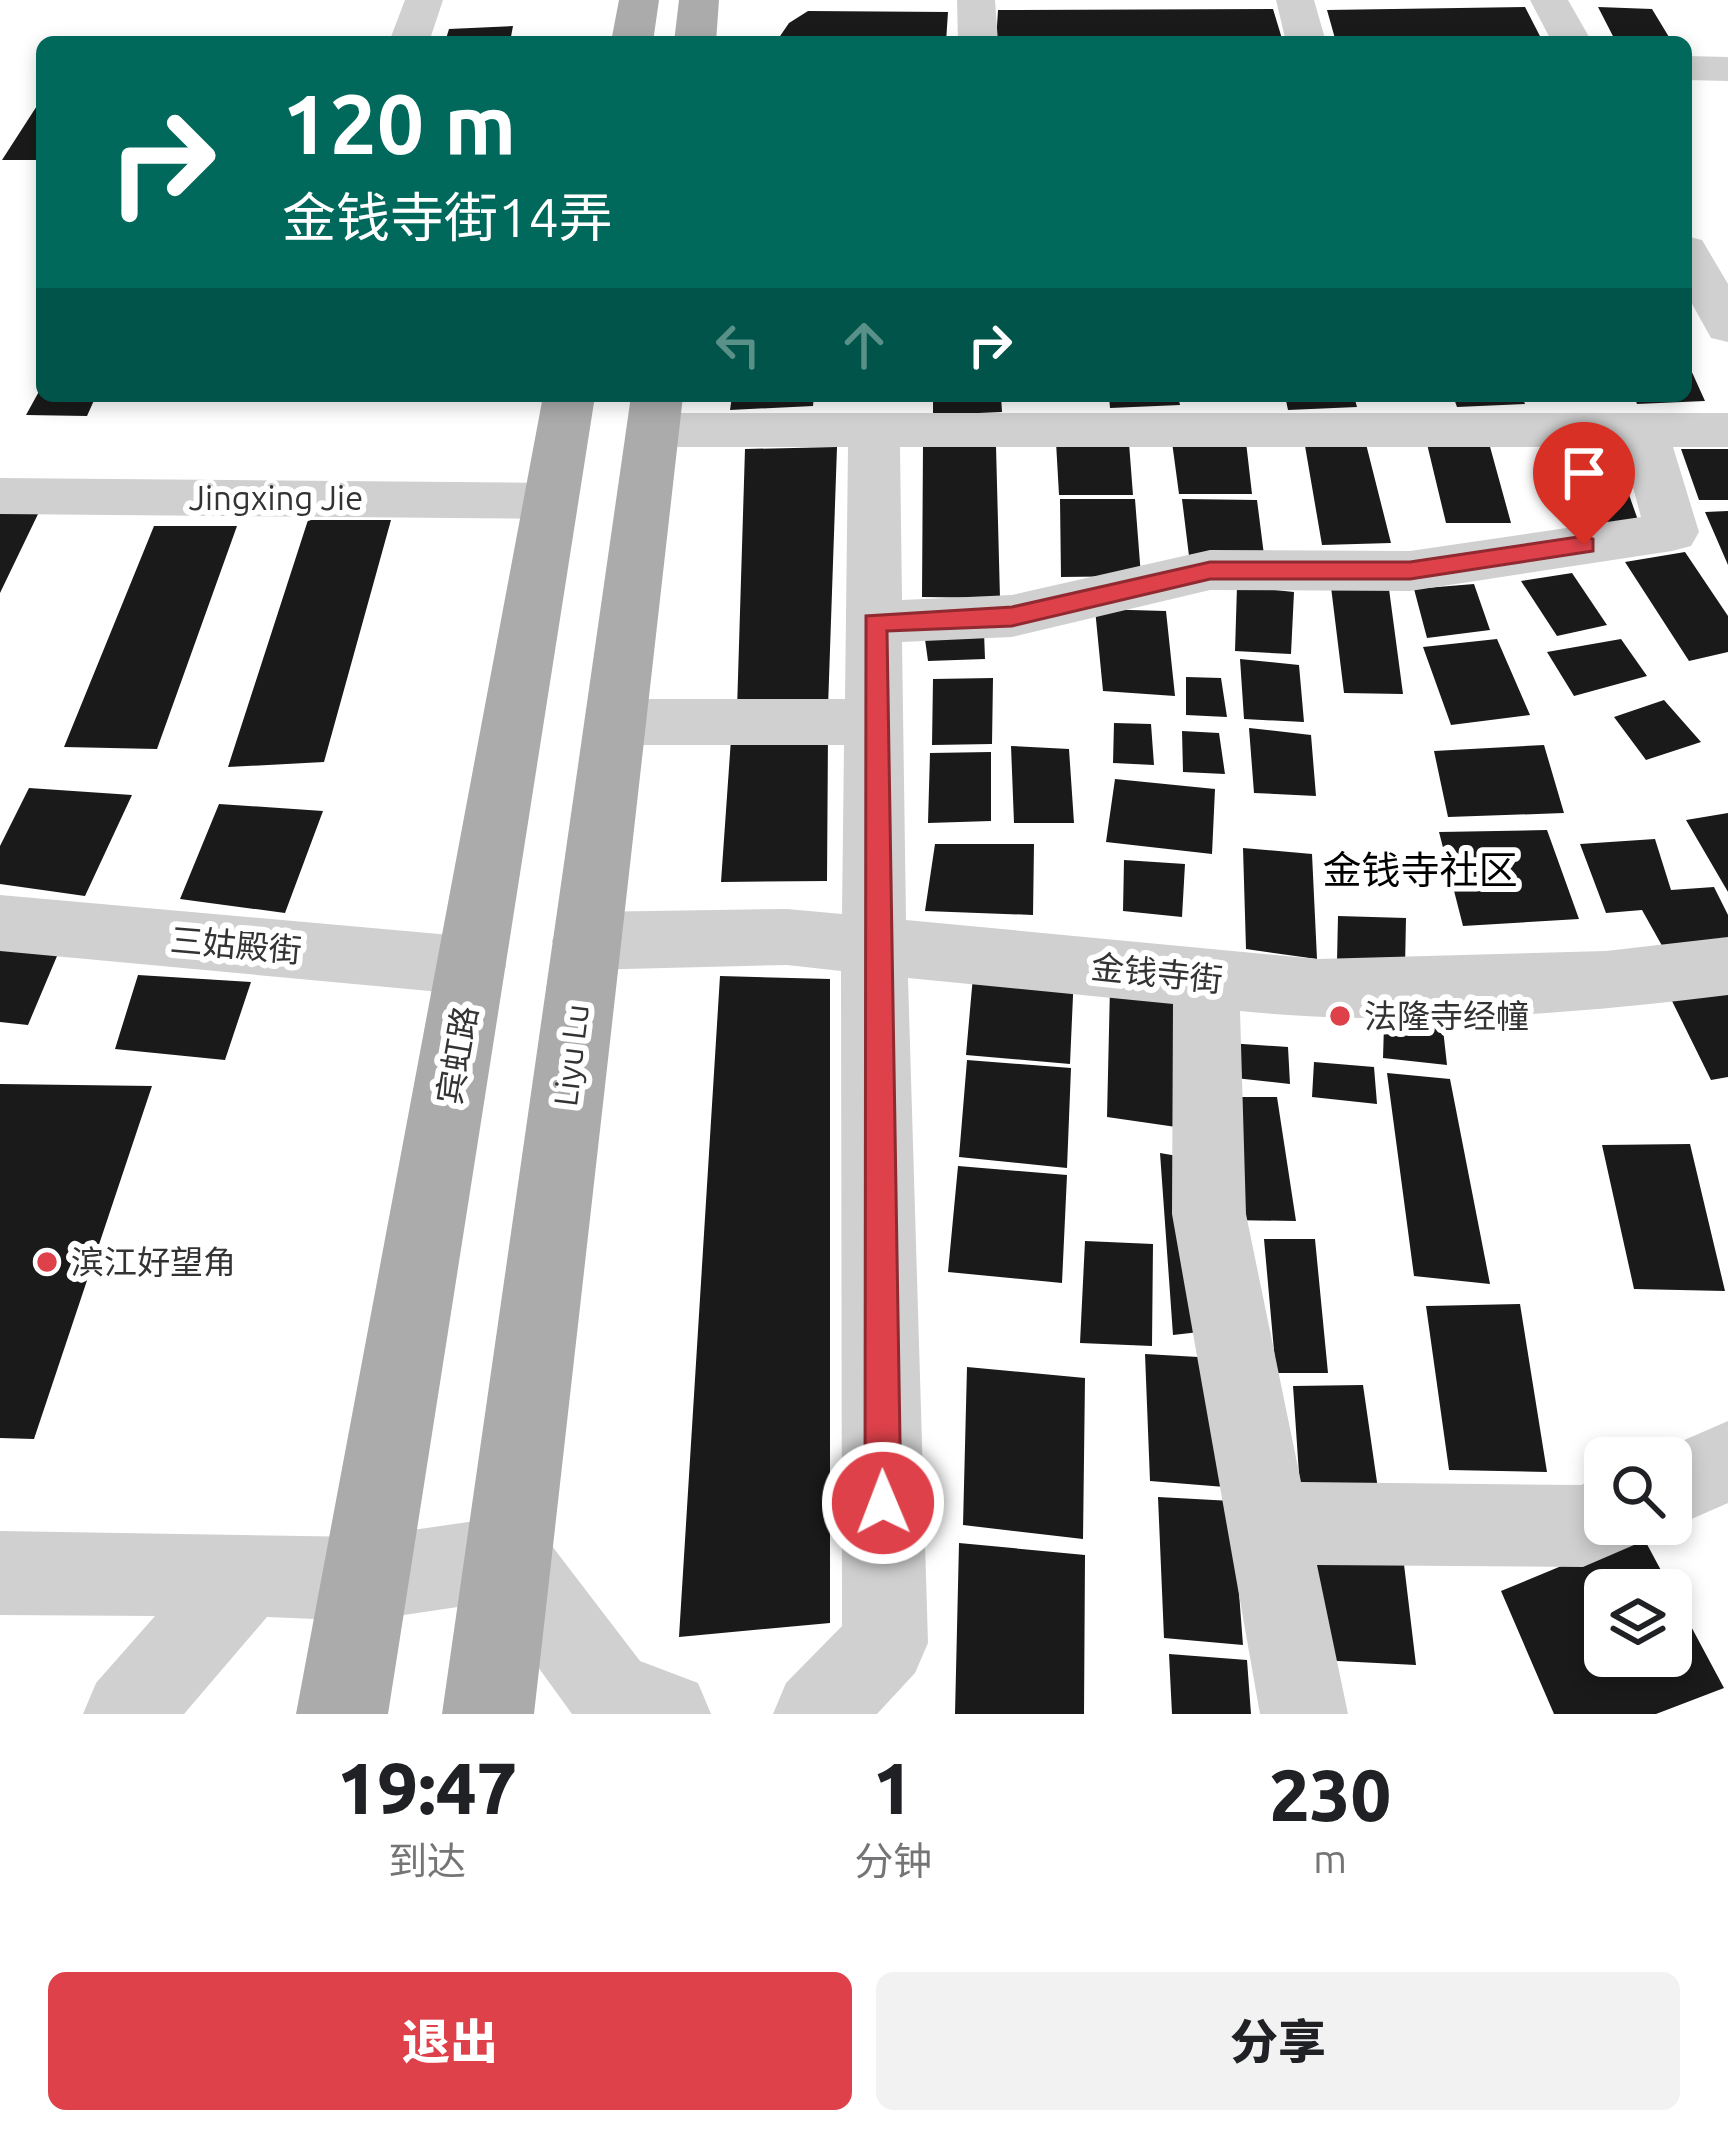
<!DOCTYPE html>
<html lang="zh">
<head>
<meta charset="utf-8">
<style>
  body { margin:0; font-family:Ubuntu,"Noto Sans SC",sans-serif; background:#f2f2f2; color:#202124; height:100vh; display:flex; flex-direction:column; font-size:45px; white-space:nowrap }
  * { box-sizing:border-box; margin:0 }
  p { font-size:39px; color:#757577 }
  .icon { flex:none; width:66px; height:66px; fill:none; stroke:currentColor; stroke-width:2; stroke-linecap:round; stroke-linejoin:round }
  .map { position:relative; height:1714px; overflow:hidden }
  .drawer { display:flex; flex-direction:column; background:#fff; flex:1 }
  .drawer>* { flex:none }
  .banner { position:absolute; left:36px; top:36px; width:1656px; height:366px; border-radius:18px; box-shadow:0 6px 18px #0003; background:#00695c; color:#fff; overflow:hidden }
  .buttons { position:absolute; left:1584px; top:1437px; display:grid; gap:24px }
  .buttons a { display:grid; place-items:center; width:108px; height:108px; border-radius:18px; background:#fff; box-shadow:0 6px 18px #0003; font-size:60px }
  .pin { position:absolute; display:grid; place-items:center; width:102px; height:102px; color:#fff; margin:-123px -51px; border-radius:50% 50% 50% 0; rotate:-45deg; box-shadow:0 0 12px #0007 }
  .pin .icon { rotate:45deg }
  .me { position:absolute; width:132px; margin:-66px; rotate:359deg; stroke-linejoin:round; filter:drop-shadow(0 0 9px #0008) }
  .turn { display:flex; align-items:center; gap:42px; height:252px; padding:0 48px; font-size:54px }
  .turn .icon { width:156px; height:156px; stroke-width:2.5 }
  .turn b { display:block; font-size:84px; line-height:102px }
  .lanes { display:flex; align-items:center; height:114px; padding:0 48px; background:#0003; justify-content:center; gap:60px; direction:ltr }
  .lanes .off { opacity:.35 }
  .eta { display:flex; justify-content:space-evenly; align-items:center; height:204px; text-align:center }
  .eta b { font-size:72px; font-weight:800; line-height:84px }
  .primary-button { display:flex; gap:24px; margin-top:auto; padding:24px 48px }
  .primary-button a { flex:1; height:138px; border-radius:18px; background:#de414a; color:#fff; font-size:48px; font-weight:800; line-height:138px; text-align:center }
  .primary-button a+a { background:#f2f2f2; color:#202124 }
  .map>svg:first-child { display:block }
  .building { fill:#1a1a1a; fill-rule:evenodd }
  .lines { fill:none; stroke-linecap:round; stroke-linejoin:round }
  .minor { fill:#d0d0d0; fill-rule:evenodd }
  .major { fill:#ababab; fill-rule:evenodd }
  .route { fill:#de414a; stroke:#902a30; stroke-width:3 }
  .poi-dot { fill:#de414a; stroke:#fff; stroke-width:4.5 }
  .labels { text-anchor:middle; stroke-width:12; stroke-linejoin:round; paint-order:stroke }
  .street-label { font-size:33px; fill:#333; stroke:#fff }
  .poi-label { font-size:33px; fill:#333; stroke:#fff; text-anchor:start }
  .quarter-label { font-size:39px; fill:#000; stroke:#fff }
</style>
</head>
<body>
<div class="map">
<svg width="1728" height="1714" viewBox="0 0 1728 1714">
  <rect width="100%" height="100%" fill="#fff"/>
  <path class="building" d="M1525,7l18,35h-207l-9,-32z
    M1598,7l54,2 20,33h-56z
    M1273,9l10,33h-287l2,-32z
    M808,11l140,1 -2,30h-170l13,-19z
    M513,26l-3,16h-65l4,-13z
    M42,98v62h-40z
    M1686,359l19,42 -68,3 -3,-8h52z
    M42,386v10h54l-9,20 -61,-1z
    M732,396h82l-1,10 -83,4z
    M933,396h68l1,16 -69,3z
    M1109,396h69l2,9 -70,3z
    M1285,396h69l3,11 -69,3z
    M1453,396h69l3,8 -68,3z
    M1304,440h61l26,103 -69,2z
    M1056,442l73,1 4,52h-74z
    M1172,442h74l6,52h-73z
    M1489,443l22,80h-65l-19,-79z
    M923,444l73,2 4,152 -78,-1z
    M1550,444h61l28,79h-65z
    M837,447l-9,261 -91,2 8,-261z
    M1681,449h47v51h-29z
    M1060,499h75l6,77 -80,1z
    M1182,499l75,1 7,55 -75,1z
    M0,510l39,2 -39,81z
    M1728,511v54l-23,-53z
    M308,520h83l-67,242 -96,5z
    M154,526h83l-80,223 -93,-2z
    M1685,552l43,64v36l-39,9 -64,-99z
    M1572,573l35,52 -50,11 -36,-55z
    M1474,584l16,46 -63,8 -13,-49z
    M1237,586l57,6 -3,62 -56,-3z
    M1331,587l58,2 14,105 -59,-1z
    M1095,609l71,2 9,85 -72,-5z
    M924,632h60l1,27 -57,2z
    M1497,639l33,76 -79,10 -28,-78z
    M1621,639l26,37 -73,20 -27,-44z
    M1240,659l59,6 5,57 -60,-3z
    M1186,677l35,1 6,39 -41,-2z
    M993,678l-1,66 -60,1 1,-66z
    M1664,700l37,42 -55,18 -32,-43z
    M1114,723l37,1 3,41 -41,-2z
    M1249,728l62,7 5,61 -62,-3z
    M1182,731l37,2 6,41 -42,-2z
    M828,734l-1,147 -106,1 10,-143z
    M1544,745l20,68 -116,4 -14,-66z
    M1011,746l58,3 5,74h-60z
    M991,752v69l-63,2 2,-70z
    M1115,779l100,10 -3,65 -106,-12z
    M29,788l103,7 -47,101 -85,-12v-38z
    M219,804l104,7 -38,102 -105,-14z
    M1728,813v79l-42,-72z
    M1547,830l32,89 -116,7 -24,-94z
    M1655,839l16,51 43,-3 14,28v37l-58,8 -28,-50 -36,3 -26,-69z
    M935,844h99l-1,71 -108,-4z
    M1243,848l69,6 5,105 -71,-10z
    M1124,860l61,4 -3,53 -59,-6z
    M1338,916l68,2 -1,49 -68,-6z
    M0,945l60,4 -32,76 -28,-3z
    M974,965l100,8 -4,91 -104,-9z
    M138,975l113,7 -26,78 -110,-11z
    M720,976l110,3v644l-151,14z
    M1110,987l77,13 3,129 -83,-12z
    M1728,992v85l-17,3 -39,-79z
    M1384,1025l59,4 4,36 -64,-7z
    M1228,1043l60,4 2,37 -64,-7z
    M967,1060l104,8 -4,100 -108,-11z
    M1314,1062l60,5 3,37 -65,-7z
    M1387,1073l63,6 40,205 -76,-8z
    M0,1084l152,2 -118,353 -34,-1z
    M1220,1097h57l19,124 -66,-1z
    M1690,1144l35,147 -91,-2 -32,-144z
    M1160,1153l29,5 19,173 -35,4z
    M958,1166l109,9 -5,108 -114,-11z
    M1264,1239h51l13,134h-52z
    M1085,1241l68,3 -1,102 -72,-3z
    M1520,1304l27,168 -98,-2 -23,-164z
    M1145,1354l71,4 9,129 -75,-6z
    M967,1367l118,11 -2,161 -120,-14z
    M1363,1385l17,118h-79l-8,-117z
    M1158,1497l74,4 11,144 -79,-7z
    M1641,1533l83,155 -68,26h-102l-53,-123zM1605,1590h66v66h-66z
    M959,1543l126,12 -1,159h-129z
    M1308,1550l95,6 13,109 -98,-5z
    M1169,1654l78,6 4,54h-79z"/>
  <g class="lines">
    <path class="minor" d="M405,0h38l-14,42h-40z
      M957,0h38l3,42h-40z
      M1276,0h38l12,42h-40z
      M1530,0h38l24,42h-40z
      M1686,56l42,1v24l-42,-1z
      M1686,236l16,4 26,44v58l-17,-4 -25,-45z
      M653,413h1075v34h-55l26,85 -8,14 -19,5 -262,40 -200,-1 -198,47 -110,5 4,278 412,39 288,-8 122,-14v58c-160,20 -327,32 -488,16l6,203 55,268 280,3 24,-10v49h38l-9,21 -51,22 -266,-2 31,149h-88l-88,-500 1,-210 -265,-26 20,665 -13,30 -38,41h-104l13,-31 56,-57 -1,-655 -54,-6 -202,5 -23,-9 -10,-20 10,-20 23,-9 202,-3 55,5 2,-169h-229l-21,-7 -9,-16 9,-16 21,-7h230l3,-252h-195l-18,-5 -7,-12 7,-12zM900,447h722l19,70 -231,34 -200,-1 -198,45 -110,5z
      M0,478l552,5 19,5 7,13 -7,13 -19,5 -552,-5z
      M0,895l473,42 23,8 10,21 -10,21 -23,8 -473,-44z
      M1728,1421v82l-57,25 -9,-4h9v-66h-28z
      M510,1516l29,13 101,132 58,22 13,31h-139l-81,-112 -127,19 -97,-4 -83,97h-101l13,-31 59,-67 -155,-1v-84l364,6z"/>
    <path class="major" d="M619,0h40l-6,42h-42z
      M679,0h40l-3,42h-42z
      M543,396h52l-207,1318h-92z
      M631,396h52l-149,1318h-92z"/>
  </g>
  <path class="route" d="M1584,536l9,3v12l-183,28h-200l-198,47 -125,5 14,872 -5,13 -13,5 -12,-5 -6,-13 1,-887 146,-9 198,-45h200z"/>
  <g class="poi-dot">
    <circle cx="1340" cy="1016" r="12"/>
    <circle cx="47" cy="1262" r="12"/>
  </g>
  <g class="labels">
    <g class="street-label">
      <text x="276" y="510">Jingxing Jie</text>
      <text transform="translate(236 945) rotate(5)" y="12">三姑殿街</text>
      <text transform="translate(1157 973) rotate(6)" y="12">金钱寺街</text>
      <text transform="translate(457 1055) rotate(-80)" y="12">宾虹路</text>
      <text transform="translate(571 1055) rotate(-83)" y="12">Liyu Lu</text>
    </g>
    <g class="poi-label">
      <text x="1364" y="1028">法隆寺经幢</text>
      <text x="71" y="1274">滨江好望角</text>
    </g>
    <g class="quarter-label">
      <text x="1420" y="884">金钱寺社区</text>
    </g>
  </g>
</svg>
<div class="buttons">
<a><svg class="icon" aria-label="search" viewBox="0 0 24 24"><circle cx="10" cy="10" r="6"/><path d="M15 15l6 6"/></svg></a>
<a><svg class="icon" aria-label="layers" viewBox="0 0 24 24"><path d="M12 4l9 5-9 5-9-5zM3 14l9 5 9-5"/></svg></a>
</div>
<div class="pin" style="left:1584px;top:545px;background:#d93025"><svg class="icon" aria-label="arrive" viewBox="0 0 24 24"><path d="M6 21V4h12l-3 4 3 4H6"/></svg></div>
<svg class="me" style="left:883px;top:1503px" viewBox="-20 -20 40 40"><circle r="17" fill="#de414a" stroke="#fff" stroke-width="3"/><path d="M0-11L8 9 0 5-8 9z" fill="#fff"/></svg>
<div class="banner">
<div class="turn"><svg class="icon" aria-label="right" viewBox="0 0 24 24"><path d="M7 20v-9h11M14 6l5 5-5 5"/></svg><div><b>120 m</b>金钱寺街14弄</div></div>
<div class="lanes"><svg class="icon off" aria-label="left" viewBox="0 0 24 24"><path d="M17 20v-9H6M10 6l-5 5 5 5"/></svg><svg class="icon off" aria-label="ahead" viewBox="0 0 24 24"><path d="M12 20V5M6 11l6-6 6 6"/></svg><svg class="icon" aria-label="right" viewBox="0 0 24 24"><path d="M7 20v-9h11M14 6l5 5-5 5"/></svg></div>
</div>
</div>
<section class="drawer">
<div class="eta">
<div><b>19:47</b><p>到达</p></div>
<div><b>1</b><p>分钟</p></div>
<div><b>230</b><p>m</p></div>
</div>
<div class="primary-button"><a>退出</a><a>分享</a></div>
</section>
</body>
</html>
